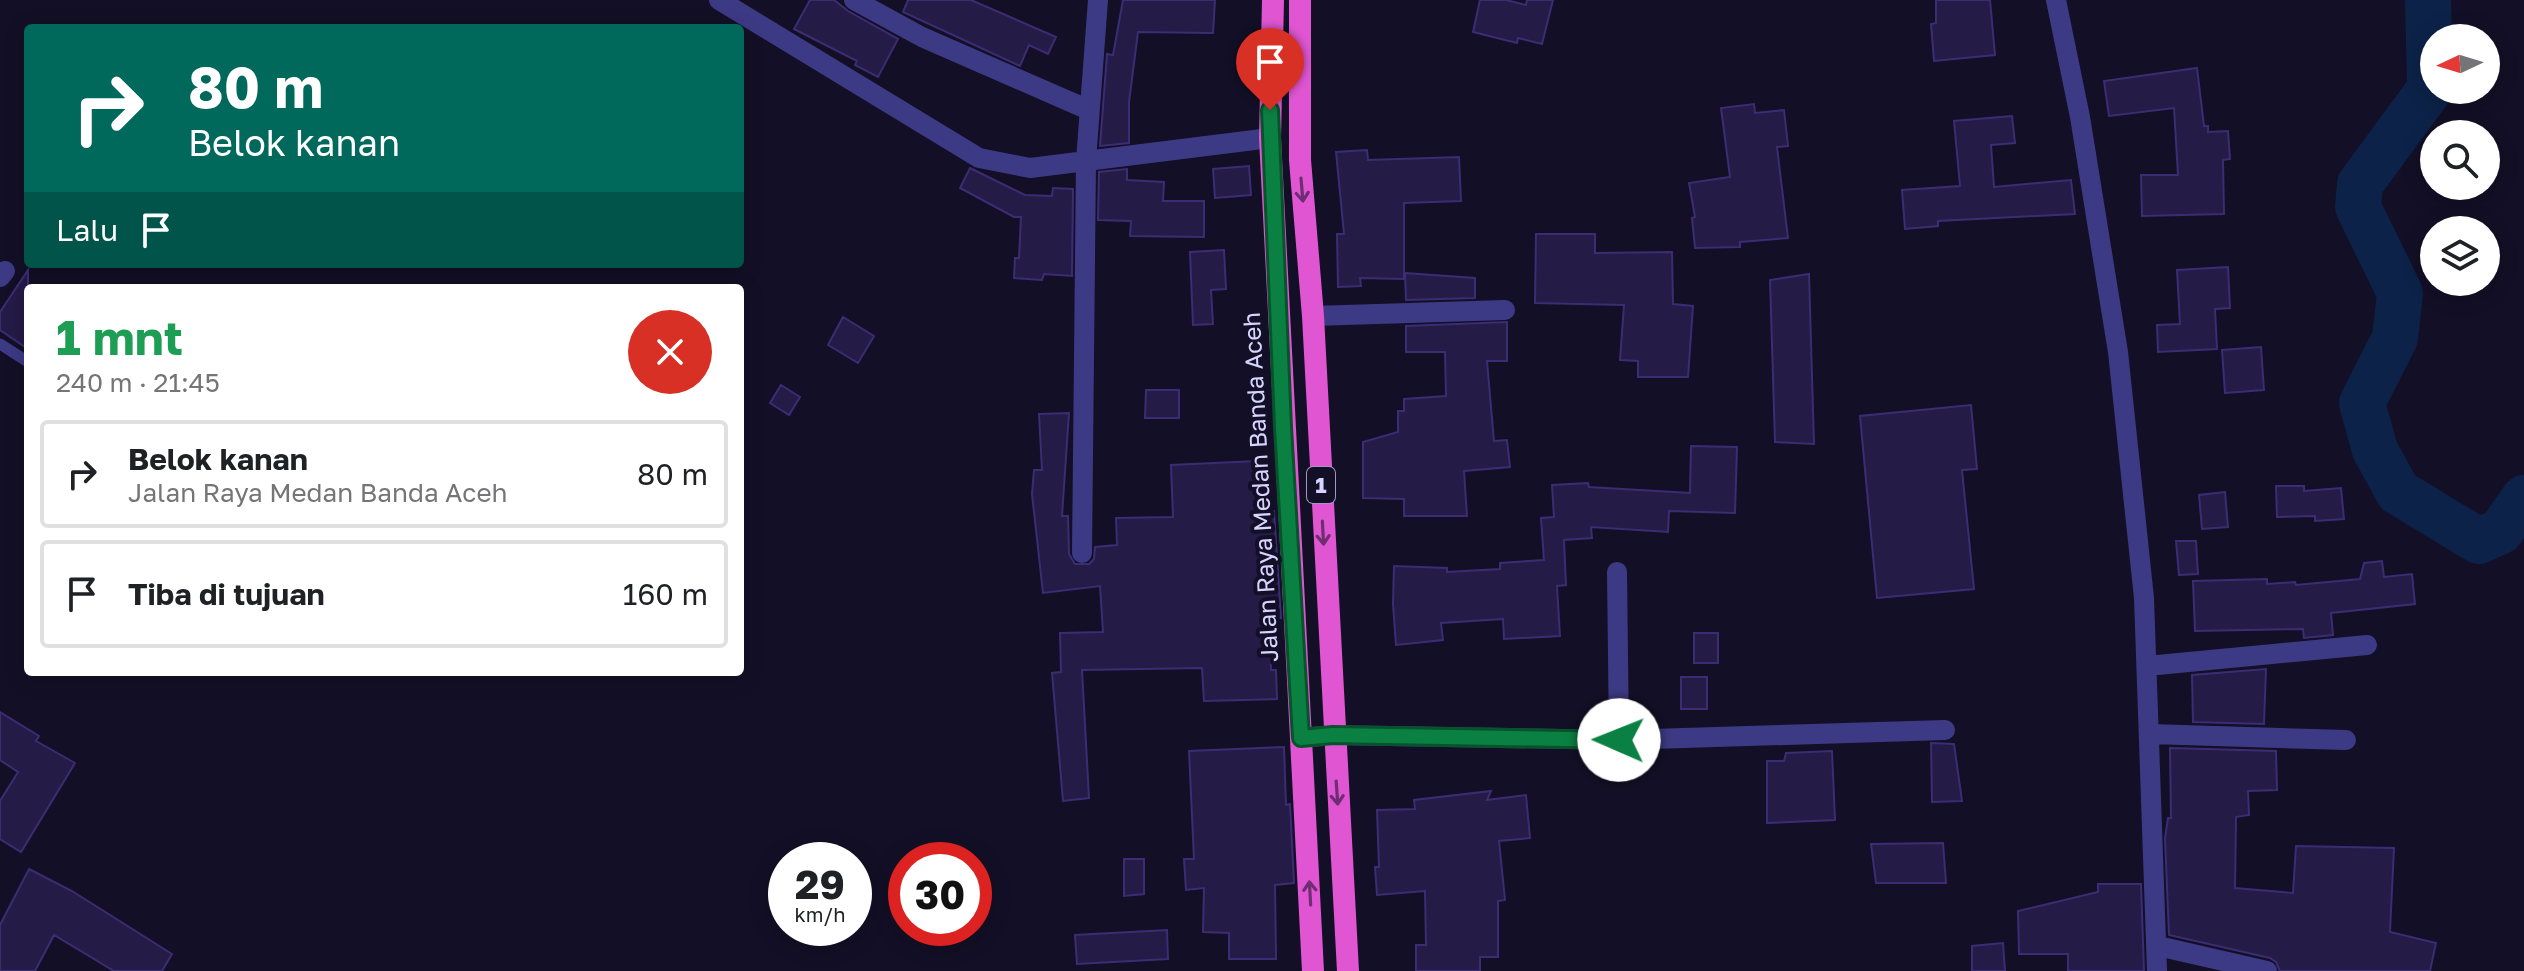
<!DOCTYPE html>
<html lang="id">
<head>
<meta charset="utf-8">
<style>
  body { margin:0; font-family:"Golos Text",sans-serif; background:#f6f6f6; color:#202124; height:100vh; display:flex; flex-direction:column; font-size:30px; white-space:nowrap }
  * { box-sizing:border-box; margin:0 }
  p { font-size:26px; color:#757577 }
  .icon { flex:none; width:44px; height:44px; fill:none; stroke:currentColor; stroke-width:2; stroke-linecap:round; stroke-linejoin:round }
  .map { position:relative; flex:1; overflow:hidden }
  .side { position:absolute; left:24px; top:284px; width:720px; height:392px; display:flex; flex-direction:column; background:#fff; border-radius:8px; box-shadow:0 4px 20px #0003 }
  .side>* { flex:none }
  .guide { position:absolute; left:24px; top:24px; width:720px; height:244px; border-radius:8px; box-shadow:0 4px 20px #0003; background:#00695c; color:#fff; overflow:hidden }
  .needle { width:52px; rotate:266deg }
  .fabs { position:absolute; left:2420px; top:24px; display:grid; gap:16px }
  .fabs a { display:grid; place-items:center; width:80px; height:80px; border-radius:50%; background:#fff; box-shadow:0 4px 20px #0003; font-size:40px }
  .speed { position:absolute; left:768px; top:842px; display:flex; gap:16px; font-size:40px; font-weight:700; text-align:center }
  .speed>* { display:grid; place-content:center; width:104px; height:104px; border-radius:50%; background:#fff; box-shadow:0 4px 20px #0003; line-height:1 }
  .speed small { font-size:20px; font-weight:400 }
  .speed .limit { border:12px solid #d22; background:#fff; color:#111 }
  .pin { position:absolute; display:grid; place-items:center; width:68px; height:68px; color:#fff; margin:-82px -34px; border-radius:50% 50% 50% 0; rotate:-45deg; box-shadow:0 0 8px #0007 }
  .pin .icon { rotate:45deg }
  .me { position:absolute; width:88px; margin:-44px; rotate:271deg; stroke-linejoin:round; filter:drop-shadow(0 0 6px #0008) }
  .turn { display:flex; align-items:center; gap:28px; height:168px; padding:0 32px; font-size:36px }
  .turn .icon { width:104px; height:104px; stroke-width:2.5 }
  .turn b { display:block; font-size:56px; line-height:68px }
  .then { display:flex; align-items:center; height:76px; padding:0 32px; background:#0003; gap:16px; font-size:30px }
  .round { display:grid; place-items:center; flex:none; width:84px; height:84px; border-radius:42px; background:#f6f6f6 }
  .headline { display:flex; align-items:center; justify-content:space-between; height:136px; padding:0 32px }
  h1 { font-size:48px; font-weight:700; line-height:60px; color:#1e9e55 }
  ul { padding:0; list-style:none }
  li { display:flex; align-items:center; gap:24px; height:108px; margin:0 16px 12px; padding:0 16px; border:4px solid #e0e0e0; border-radius:8px }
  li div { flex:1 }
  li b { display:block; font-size:30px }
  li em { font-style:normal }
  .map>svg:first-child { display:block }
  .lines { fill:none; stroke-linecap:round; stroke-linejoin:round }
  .river { stroke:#0c2248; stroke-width:46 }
  .building { fill:#241b47; stroke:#3b2d73; stroke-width:2 }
  .service { stroke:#3d3a85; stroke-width:11 }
  .minor { stroke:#3d3a85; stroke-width:20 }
  .trunk { stroke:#e055d1; stroke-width:22 }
  .oneway { stroke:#6f2e73 }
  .route-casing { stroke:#07532c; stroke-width:20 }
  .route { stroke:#0b8043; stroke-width:14 }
  .labels { text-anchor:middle; stroke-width:8; stroke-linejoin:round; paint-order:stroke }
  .shield { fill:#130f26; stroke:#9e99be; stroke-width:2 }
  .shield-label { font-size:22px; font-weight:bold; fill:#d9d4ff }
  .street-label { font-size:24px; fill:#d9d4ff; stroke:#130f26 }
</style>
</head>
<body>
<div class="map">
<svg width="2524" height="971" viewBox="0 0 2524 971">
  <rect width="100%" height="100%" fill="#130f26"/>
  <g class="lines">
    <path class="river" d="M2428,0l2,89 -70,95 -2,23 42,86 -5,45 -33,65 13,47 23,42 81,49 22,-10 23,-33"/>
  </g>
  <path class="building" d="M810,0h24l14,11 50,28 -20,38 -23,-12 2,-4 -63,-32z
    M908,0h63l85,37 -8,17 -19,-9 -9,21 -117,-54z
    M1123,0h92l-2,33 -75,-1 -9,70v41l-29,3 7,-92 6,1z
    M1480,0h26l20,5 1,-5h26l-11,44 -24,-6 -1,5 -44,-11z
    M1936,0h54l5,55 -61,6 -3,-37 5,-1z
    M2197,68l7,58h4v6l20,-1 2,28 -7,1 1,54 -82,2 -1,-41h37l-4,-67 -65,8 -5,-35z
    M1754,104l1,9 29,-3 4,36 -11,1 11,91 -48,4v5l-45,1 -3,-30 3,-1 -6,-34 41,-6 -9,-69z
    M2012,116l3,27 -24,2 3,42 77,-7 4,34 -137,7v5l-33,3 -3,-39 58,-4 -6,-65z
    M1367,150l1,10 91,-3 2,44 -57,2v76l-44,-1 1,8 -23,1 -1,-53h7l-8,-82z
    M1249,166l2,29 -36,3 -2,-29z
    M970,168l55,27 27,1 1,-8 20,1 -1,87 -28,-2 -2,6 -28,-2 1,-20h4l2,-41h-7l-54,-29z
    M1127,169v11l37,2 -1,19h41v36l-74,-1 1,-15 -33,-1 1,-48z
    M1536,234h59v19l77,-1 1,52 20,2 -5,71h-50v-16l-18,-1 4,-55 -89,-2z
    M1224,250l2,39 -15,1 2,34 -20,1 -3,-73z
    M2228,267l2,41 -15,1 2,40 -59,3 -1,-27 23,-1 -3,-54z
    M28,270v79l-28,-19v-18z
    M1405,273l70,5v20l-69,2z
    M1809,274l5,170 -39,-2 -5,-162z
    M843,317l31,19 -16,27 -30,-18z
    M1507,322v39h-20l7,80 13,-1 3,27 -46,4 3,45h-63v-17l-41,-1v-56l35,-10v-21h6v-12l42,-3 -1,-44h-39v-26z
    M2261,347l3,43 -39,3 -3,-43z
    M781,385l19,12 -11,18 -19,-12z
    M1146,390h33v28h-34z
    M1971,405l6,64 -15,1 12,119 -97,9 -17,-182z
    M1069,413l-7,103h6l1,38 6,10h14l5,-5 1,-12 22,-2 -1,-27 57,-1 -2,-52 86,-4 2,51 15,-1 7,107h-11l1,52h5l1,29 -73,2 -2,-33 -120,2 7,128 -26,3 -11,-128 9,-1 -1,-39 43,-1 -3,-46 -57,7 -11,-99 2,-24h8l-3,-56z
    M1691,446l46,1 -2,66 -66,-2 -1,21 -77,-5 1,11 -28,2 2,45 -9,1 3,50 -56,3 -1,-20 -62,4 2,17 -47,5 -3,-41 1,-38 53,2v4l53,-3v-6l44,-3 -3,-42 13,-1 -2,-32 36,-2 1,4 101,6z
    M2276,486h28v5l37,-3 3,31 -29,2v-5l-38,1z
    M2225,492l3,35 -26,2 -3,-34z
    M2176,541h20l2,33 -19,1z
    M2382,561l2,16 28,-3 3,30 -84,9 2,22 -29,3 -1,-9 -108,2 -2,-50 74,-2v5l28,-2 1,3 64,-6 4,-16z
    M1694,633h24v30h-24z
    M2266,669l-2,55 -71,-2 -1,-47z
    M1681,677h26v32h-26z
    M0,712l39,24 -3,5 39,22 -54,89 -21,-13v-38l18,-29 -18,-12z
    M1931,743l23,1 8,57 -30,1z
    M1284,747l2,58 4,-1 4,79 -19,2 1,74h-47v-26l-26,-1 1,-44 -18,2 -2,-31h10l-5,-108z
    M2170,748l106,3 1,39 -29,1 1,24 -13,2 -1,71 58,5 3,-47 98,2 -4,84 46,11 -6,28h-150l-4,-9 -6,-4 -101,-23 -4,-97 3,-20h3z
    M1832,751l3,69 -68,3v-62h17l2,-8z
    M1491,791l-4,9 39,-5 4,43 -31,3 6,59 -7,1v56h-18v14h-64v-26h10l-1,-54 -48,4 -2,-28h4l-2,-57 38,-1 -1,-9z
    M1943,843l3,40h-70l-5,-39z
    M1124,859h20v35l-20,2z
    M29,869l43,22 100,63 -10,17h-48l-60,-36 -19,36h-35v-46z
    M2098,884h43l3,87h-76v-17h-49l-1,-43 80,-19z
    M1167,930l1,29 -91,5 -2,-29z
    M2003,943l2,28h-33v-25z"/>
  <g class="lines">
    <path class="service" d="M0,344l28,18"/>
    <path class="minor" d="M719,0l260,158 51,10 240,-30
      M854,0l68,37 167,73
      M2056,0l24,117 38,235 26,246 13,373
      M0,277l5,-6
      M1313,316l192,-6
      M1082,553l4,-392 12,-161
      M1617,572l2,168
      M2147,666l220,-21
      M2150,734l196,6
      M1301,738l32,-3 286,5 326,-10
      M2158,946l109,25"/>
    <path class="trunk" d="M1273,0l-3,138 43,833
      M1300,0v160l13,156 35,655"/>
  </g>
  <defs><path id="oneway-shaft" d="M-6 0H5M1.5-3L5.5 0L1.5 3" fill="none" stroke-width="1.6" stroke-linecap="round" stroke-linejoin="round" transform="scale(2)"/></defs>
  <g class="oneway">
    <use href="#oneway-shaft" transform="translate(1302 190) rotate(85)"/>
    <use href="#oneway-shaft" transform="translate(1323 533) rotate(87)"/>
    <use href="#oneway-shaft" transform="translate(1337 793) rotate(86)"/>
    <use href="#oneway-shaft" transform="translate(1310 893) rotate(-93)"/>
  </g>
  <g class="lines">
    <g class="route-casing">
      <path id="route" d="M1270,110l13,317 18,311 32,-3 286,5"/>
    </g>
    <use href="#route" class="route"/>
  </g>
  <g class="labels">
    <rect class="shield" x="1307" y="467" width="28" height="36" rx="6"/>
    <g class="shield-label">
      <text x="1321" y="493">1</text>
    </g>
    <g class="street-label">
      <text transform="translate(1261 487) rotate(-93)" y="8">Jalan Raya Medan Banda Aceh</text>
    </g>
  </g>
</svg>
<div class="fabs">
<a><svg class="needle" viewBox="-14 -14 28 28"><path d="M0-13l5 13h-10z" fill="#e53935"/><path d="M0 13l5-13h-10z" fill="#757577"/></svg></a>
<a><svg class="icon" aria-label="search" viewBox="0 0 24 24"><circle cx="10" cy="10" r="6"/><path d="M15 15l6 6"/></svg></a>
<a><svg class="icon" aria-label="layers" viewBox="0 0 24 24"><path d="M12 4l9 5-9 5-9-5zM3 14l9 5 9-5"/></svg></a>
</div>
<div class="speed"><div>29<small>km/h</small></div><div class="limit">30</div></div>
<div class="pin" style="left:1270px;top:110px;background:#d93025"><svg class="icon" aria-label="arrive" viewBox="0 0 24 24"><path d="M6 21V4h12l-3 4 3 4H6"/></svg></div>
<svg class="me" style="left:1619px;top:740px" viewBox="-20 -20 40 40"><circle r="19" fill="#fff"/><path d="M0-13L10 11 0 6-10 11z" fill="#0b8043"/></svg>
<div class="guide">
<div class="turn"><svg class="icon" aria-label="right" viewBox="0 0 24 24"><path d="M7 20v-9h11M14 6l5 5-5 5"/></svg><div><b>80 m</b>Belok kanan</div></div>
<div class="then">Lalu<svg class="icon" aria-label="arrive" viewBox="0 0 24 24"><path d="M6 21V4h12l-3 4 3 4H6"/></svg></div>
</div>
<section class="side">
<div class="headline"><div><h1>1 mnt</h1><p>240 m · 21:45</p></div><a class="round" style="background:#d93025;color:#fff"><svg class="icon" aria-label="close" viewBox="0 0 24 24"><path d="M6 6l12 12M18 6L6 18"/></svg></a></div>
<ul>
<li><svg class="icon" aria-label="right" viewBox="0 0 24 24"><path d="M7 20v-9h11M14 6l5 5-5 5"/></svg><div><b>Belok kanan</b><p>Jalan Raya Medan Banda Aceh</p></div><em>80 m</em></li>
<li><svg class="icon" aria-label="arrive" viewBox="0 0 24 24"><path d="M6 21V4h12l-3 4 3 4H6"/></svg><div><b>Tiba di tujuan</b></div><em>160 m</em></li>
</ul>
</section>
</div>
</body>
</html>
